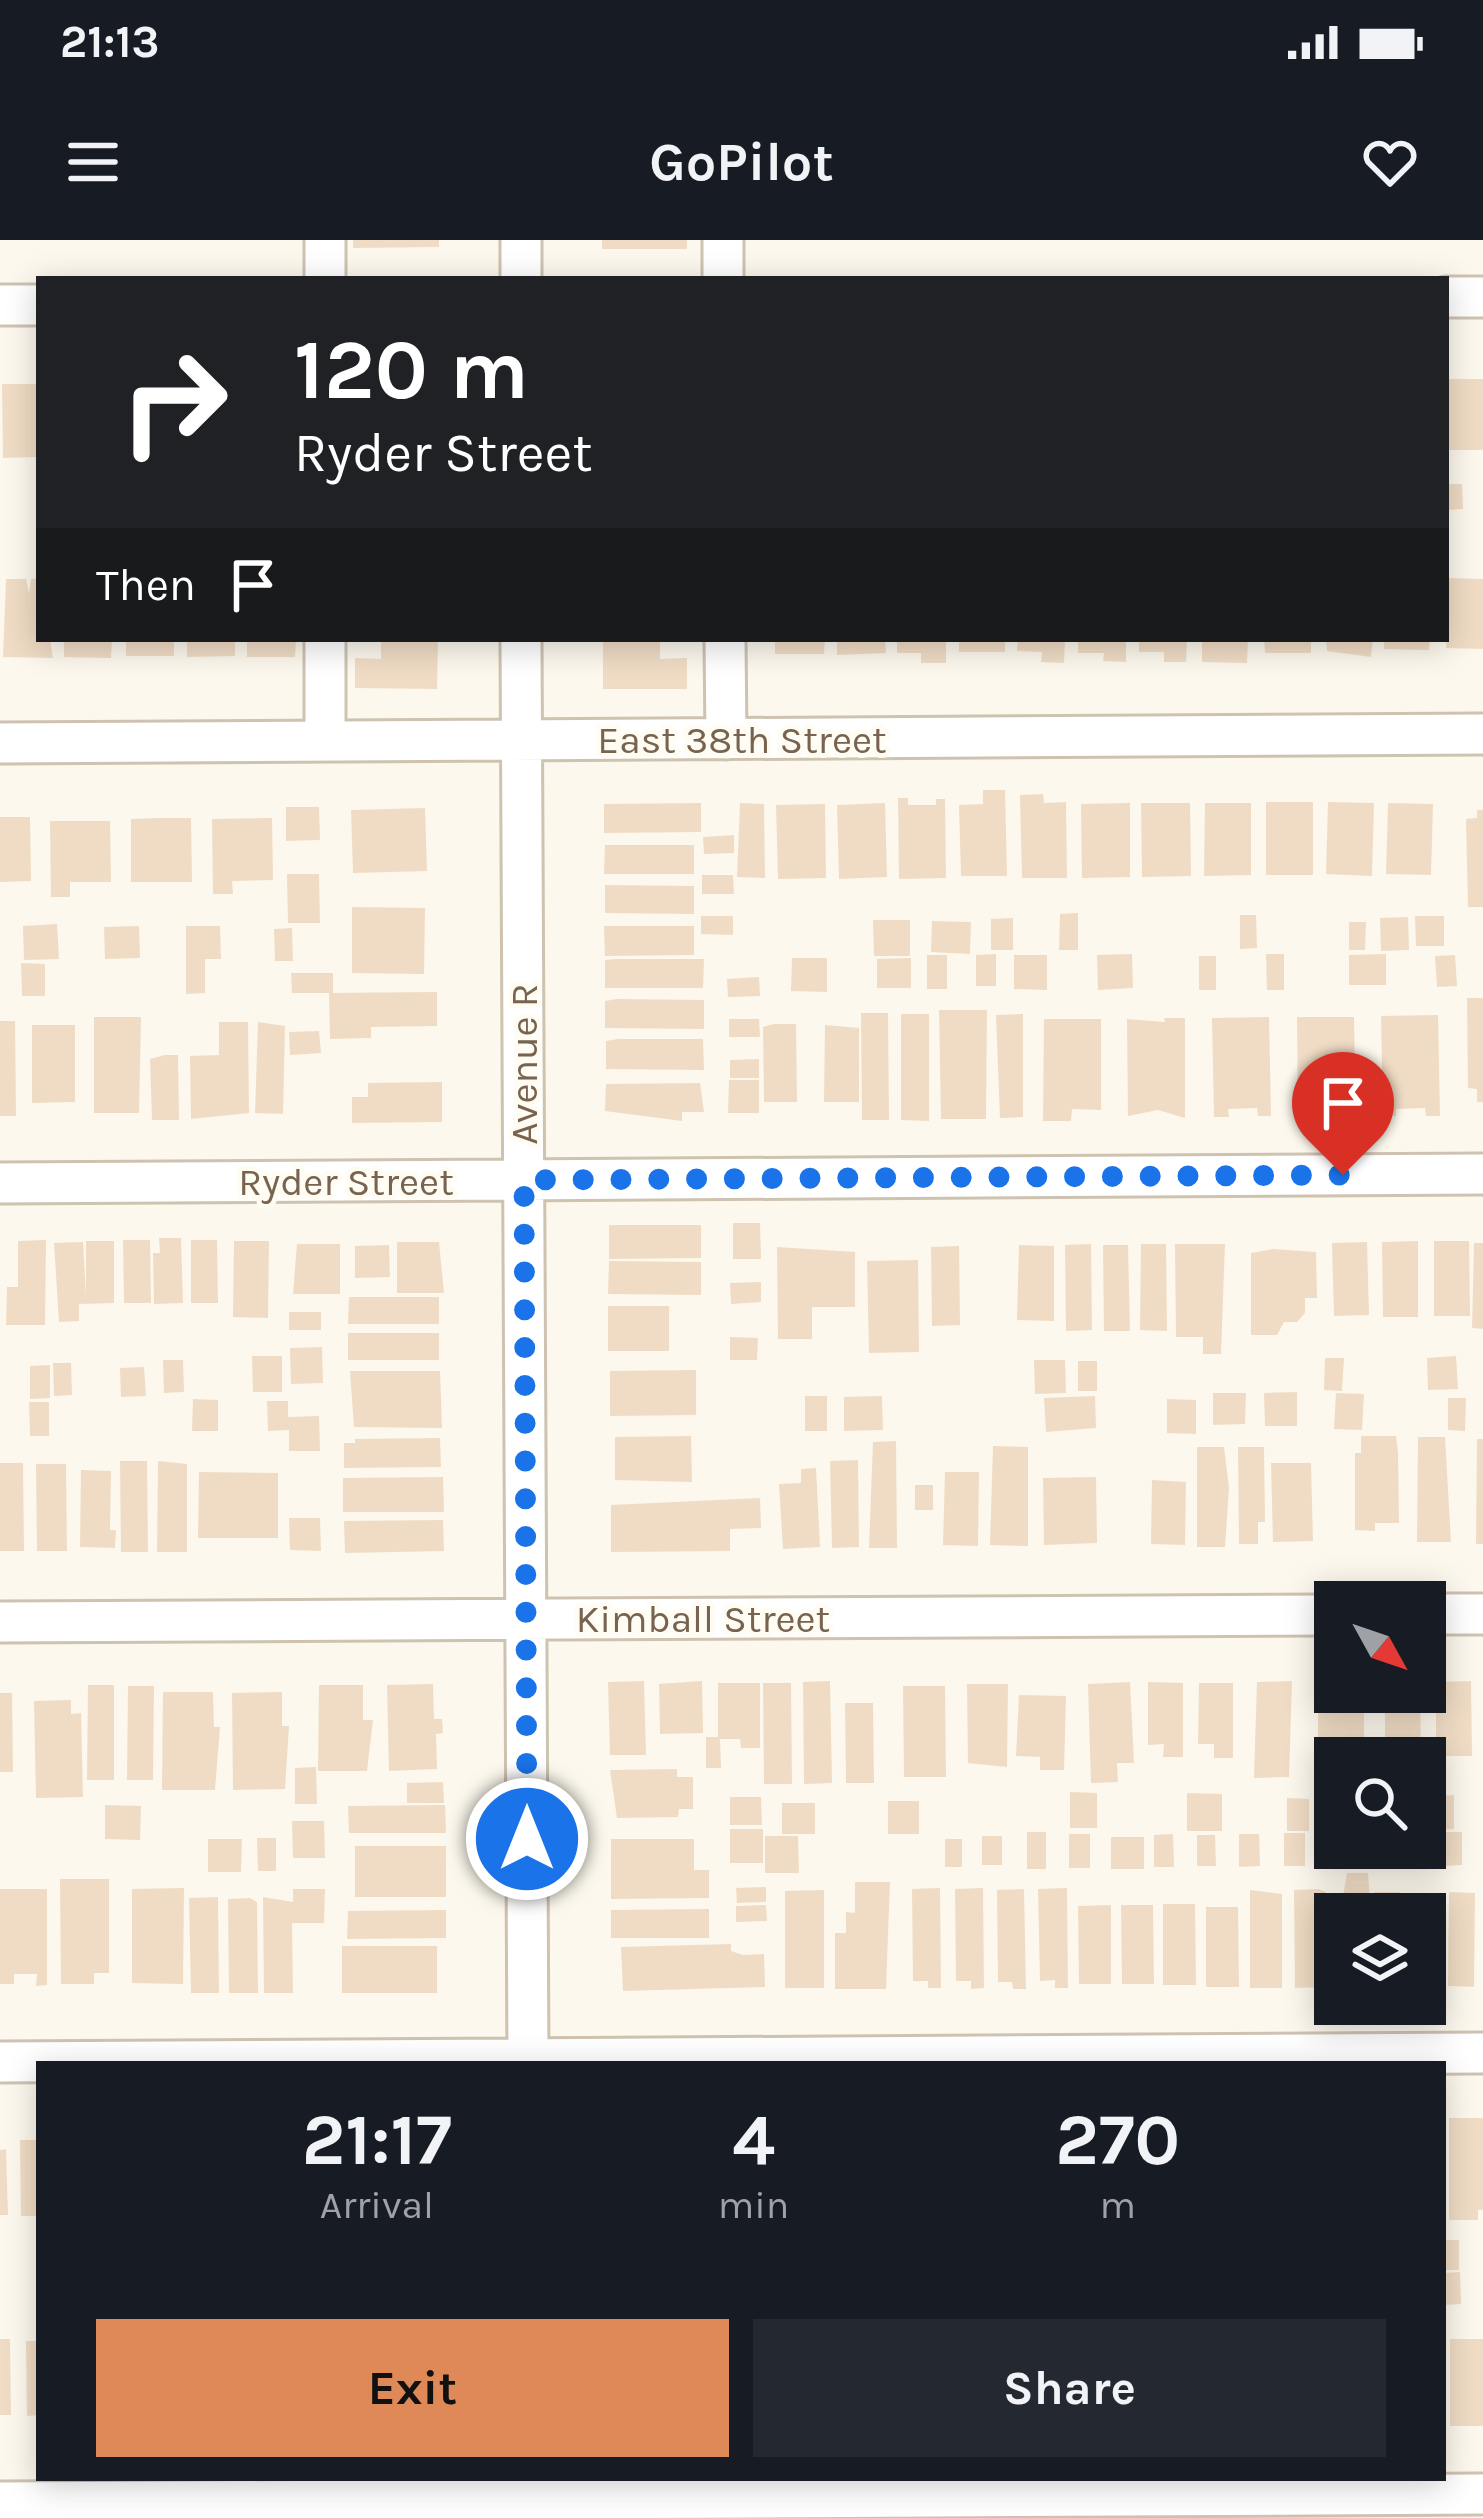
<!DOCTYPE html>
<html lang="en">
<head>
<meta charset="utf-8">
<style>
  body { margin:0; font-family:Karla,sans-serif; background:#242831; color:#f1f3f6; height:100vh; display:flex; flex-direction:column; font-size:45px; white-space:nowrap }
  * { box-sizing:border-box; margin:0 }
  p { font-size:39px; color:#9ea1a6 }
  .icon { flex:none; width:66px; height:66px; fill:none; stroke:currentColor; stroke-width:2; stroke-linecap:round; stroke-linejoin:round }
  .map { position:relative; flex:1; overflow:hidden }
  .panel { position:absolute; left:36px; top:1821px; width:1410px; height:420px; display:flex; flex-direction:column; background:#171b24; border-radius:0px; box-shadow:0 6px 30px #0003 }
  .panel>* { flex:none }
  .hud { position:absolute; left:36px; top:36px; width:1413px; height:366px; border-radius:0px; box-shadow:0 6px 30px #0003; background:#202124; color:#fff; overflow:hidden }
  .needle { width:78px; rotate:130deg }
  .tools { position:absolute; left:1314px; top:1341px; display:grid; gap:24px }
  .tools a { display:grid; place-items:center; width:132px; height:132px; border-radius:0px; background:#171b24; box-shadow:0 6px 30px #0003; font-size:60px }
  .pin { position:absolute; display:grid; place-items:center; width:102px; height:102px; color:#fff; margin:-123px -51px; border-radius:50% 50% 50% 0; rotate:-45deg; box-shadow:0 0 12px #0007 }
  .pin .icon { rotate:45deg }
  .me { position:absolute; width:132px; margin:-66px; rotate:0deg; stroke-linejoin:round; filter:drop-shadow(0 0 9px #0008) }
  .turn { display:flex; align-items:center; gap:42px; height:252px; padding:0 60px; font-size:54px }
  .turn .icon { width:156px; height:156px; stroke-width:2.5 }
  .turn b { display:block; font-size:84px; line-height:102px }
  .then { display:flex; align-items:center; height:114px; padding:0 60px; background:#0003; gap:24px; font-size:45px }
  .eta { display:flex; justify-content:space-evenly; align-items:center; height:204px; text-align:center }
  .eta b { font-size:72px; font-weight:700; line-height:84px }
  .primary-button { display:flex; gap:24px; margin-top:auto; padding:24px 60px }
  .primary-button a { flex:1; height:138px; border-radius:0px; background:#df8959; color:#111; font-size:48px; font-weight:700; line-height:138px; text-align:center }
  .primary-button a+a { background:#242831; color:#f1f3f6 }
  .status { display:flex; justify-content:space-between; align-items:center; height:84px; padding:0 60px; background:#171b24; direction:ltr }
  .status svg { height:33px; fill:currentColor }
  header { display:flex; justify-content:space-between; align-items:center; height:156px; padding:0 60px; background:#171b24; font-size:54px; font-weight:700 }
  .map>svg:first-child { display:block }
  .building { fill:#f0dcc5 }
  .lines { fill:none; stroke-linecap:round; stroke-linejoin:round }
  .minor-casing { stroke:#cec2b1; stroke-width:45 }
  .minor { stroke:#fff; stroke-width:39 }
  .route { stroke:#1a73e8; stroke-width:21; stroke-dasharray:0 37.8 }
  .labels { text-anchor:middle; stroke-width:10; stroke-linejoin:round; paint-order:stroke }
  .street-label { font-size:39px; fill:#77634f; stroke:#fefcf3 }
</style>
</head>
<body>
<div class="status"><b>21:13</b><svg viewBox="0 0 49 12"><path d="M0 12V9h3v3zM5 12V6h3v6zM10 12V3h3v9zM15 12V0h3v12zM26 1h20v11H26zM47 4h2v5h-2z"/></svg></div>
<header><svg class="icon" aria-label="menu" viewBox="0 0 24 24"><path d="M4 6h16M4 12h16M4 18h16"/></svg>GoPilot<svg class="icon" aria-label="heart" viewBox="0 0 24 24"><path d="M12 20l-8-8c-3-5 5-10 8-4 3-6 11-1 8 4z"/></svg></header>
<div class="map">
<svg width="1483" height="2278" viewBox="0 0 1483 2278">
  <rect width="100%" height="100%" fill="#fcf8ed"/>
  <path class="building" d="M353,0h86v7l-86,1z
    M602,0h85v9h-85z
    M1446,139h37v71h-37z
    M2,144h37v73l-36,1z
    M1446,244h16l1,25 -17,1z
    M39,338v61h11l3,19 -50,-1 3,-78h20l3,14 2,-14z
    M1446,338l37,1v70l-37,-1z
    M64,399h48l-1,19 -47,-1z
    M126,399h48v17h-48z
    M187,399h48v17l-48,1z
    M247,399h49l-1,18h-48z
    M381,399h57l-1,50 -82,-1v-30l26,1z
    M603,399h57v20l27,-1v31h-84z
    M775,399h50l-1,15h-49z
    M837,399h48l1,14 -49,2z
    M897,399h49v24h-25v-10h-24z
    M959,399h46v13h-46z
    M1018,399h47l-1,24 -23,-1 1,-10 -25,-1z
    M1078,399h48v23l-23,-1 1,-8h-26z
    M1139,399h48l-1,23h-22v-10h-25z
    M1202,399h46l-1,24 -45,-1z
    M1264,399h47v14h-46z
    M1326,399h47l-2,18 -44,-6z
    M1384,399h46l-1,11 -45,-1z
    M983,550h22l2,86h-46l-2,-71 24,-1z
    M1043,554l1,9 22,-1 1,76h-45l-2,-83z
    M898,558h10v7h28v-6h9l1,79 -47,1z
    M1266,562h47v73h-47z
    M1328,562l46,1 -2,73 -46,-2z
    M701,563v29l-97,1v-29z
    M740,563l24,1 1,74 -28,-1z
    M885,563l2,74 -48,2 -2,-74z
    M1130,563v74l-48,1 -1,-74z
    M1141,563h49l1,73 -49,1z
    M1205,563h46v72l-47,1z
    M1388,563l45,1 -2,71 -45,-1z
    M825,564l1,74 -48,1 -2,-74z
    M286,567h33l1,33 -34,1z
    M425,568l2,63 -74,2 -2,-63z
    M1477,570h6v97h-15l-2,-88 11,-1z
    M0,577h30l1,64 -31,1z
    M160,578h31l1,64h-61v-63z
    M272,578l1,62 -41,1 1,13h-20l-1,-75z
    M50,581h60l1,61h-41v15h-19z
    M734,595v18l-30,1 -1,-17z
    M605,605h89v29h-90z
    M287,634h32l1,49h-32z
    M702,635h31l1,19h-32z
    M605,645l89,1v28l-89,-1z
    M352,667l73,1 -1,66 -72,-1z
    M1078,673v37h-19l1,-36z
    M1240,675h16l1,33 -17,1z
    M701,676h32v19l-32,-1z
    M1415,676h29v30h-28z
    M1408,677l1,33 -28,1 -1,-33z
    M1013,678v32h-22v-31z
    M873,680h37v36h-36z
    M932,681l39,1 -1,32 -39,-2z
    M1349,682h17l-1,28h-16z
    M57,684l2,35 -35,1 -1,-34z
    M139,686l1,32 -35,1 -1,-32z
    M186,686h34l1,33h-16v34l-19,1z
    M604,686h90v29l-89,1z
    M292,688l1,33h-18l-1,-32z
    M996,714v32h-20v-31z
    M1132,714l1,34 -35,2 -1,-35z
    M1266,714h18v36h-17z
    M1386,714v31h-37v-30z
    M927,715h20v34h-20z
    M1014,715h33v35l-33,-1z
    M1455,715l2,31 -20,1 -2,-31z
    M1199,716h17v34h-17z
    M792,718h35v34l-36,-1z
    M911,718v30h-34v-29z
    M616,719h88l-1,29h-98v-28z
    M21,723l24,1v32h-23z
    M291,733h42v20h-41z
    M759,737l1,19 -32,1 -1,-18z
    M437,752v34l-66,1v11l-41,1 -1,-46z
    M1467,758h16v104h-6v-13l-9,-1z
    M617,759l87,1v29l-99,-1v-27z
    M939,770h48l-1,109h-45z
    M861,773h27l1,107h-27z
    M901,774h28v107l-28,-1z
    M1023,774v103l-23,1 -4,-103z
    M1438,775l2,101h-14l-1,-8 -29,1v7h-13l-2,-100z
    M94,777h47l-2,96h-45z
    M1269,777l2,99h-13l-1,-8 -29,1 1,8h-15l-2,-99z
    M1297,777h57l2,100h-15v-9h-29v8h-14z
    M1164,778h21v100l-27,-8 -30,6 -1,-97 38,3z
    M729,779h30l1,18h-31z
    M1044,779h57v91l-29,-1 -1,12h-28z
    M0,781h15l1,95h-16z
    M219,782h29l1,91 -58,6 -1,-63 29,-1z
    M258,782l27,4 -2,88 -28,-1z
    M774,784h22l1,78h-33l-1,-75z
    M32,785h43v77l-43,1z
    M825,785l34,3v74h-35z
    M319,791l2,22 -31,2 -1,-23z
    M618,799h85l1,31 -98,-1v-28z
    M165,815h13l1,65h-27l-2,-61z
    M759,819v19h-29v-18z
    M729,840h30v33h-31z
    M442,842v40l-90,1v-26h16v-14z
    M700,843l4,29h-22v9l-77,-10 1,-27z
    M733,983h27l1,36h-28z
    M609,985h92v33l-92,1z
    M159,998h22l2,65 -29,1 -1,-51h7z
    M46,1000l-1,85h-39l1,-38h11v-46z
    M123,1000h27l1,63h-27z
    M191,1000h26l1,63h-27z
    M86,1001h28v62l-35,1v17l-20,1 -5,-79 29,-1 3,54z
    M234,1001h35l-1,77 -35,-1z
    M1418,1001v76h-35l-1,-75z
    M1434,1001h35l1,75h-36z
    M397,1002h42l5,51h-47z
    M1367,1002l2,73 -35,1 -2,-73z
    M1474,1003h9v86l-11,-1z
    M297,1004h43v50h-47z
    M1091,1004l1,86 -26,1 -1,-86z
    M1141,1004h25l1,87 -27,-1z
    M1175,1004h50l-4,110h-18v-17h-27z
    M389,1005l1,32 -35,1v-32z
    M1019,1005l35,1v75l-37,-1z
    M1103,1005h25l2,86h-26z
    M959,1006l1,79 -28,1 -1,-79z
    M777,1007l78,5v55h-43v32h-34z
    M1273,1009l43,3 1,46h-12v15l-8,9h-13l-7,13h-26v-82z
    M918,1020l1,92 -50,1 -2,-92z
    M609,1021l92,1v33l-93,-1z
    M761,1042v20l-30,2 -1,-21z
    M349,1057h90v27h-91z
    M608,1066h61v45h-61z
    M289,1072h32v18h-32z
    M348,1093h91v27h-91z
    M730,1097l28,1 -1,22h-27z
    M322,1107l1,36 -32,1 -1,-36z
    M252,1116h30v36h-29z
    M1456,1116l2,33 -30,1 -1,-32z
    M1325,1118h19l-2,33 -18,-1z
    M163,1120h20l1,32 -20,1z
    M1034,1120h31l1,33 -31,1z
    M1078,1121h19v30h-19z
    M53,1123h18l1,32 -18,1z
    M50,1125v33l-20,1v-33z
    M144,1127l2,29 -25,1 -1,-29z
    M696,1130v45l-86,1v-45z
    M350,1131h90l2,57 -88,-1z
    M1297,1152v34h-32l-1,-33z
    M1213,1153h33l-1,31 -32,1z
    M1336,1153l28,1 -2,36 -28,-1z
    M805,1156h22v35h-22z
    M882,1156l1,34 -39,1v-34z
    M1095,1156l1,32 -50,4 -2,-34z
    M1448,1158h18l-1,33 -17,-1z
    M193,1159l25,1v31h-26z
    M1167,1159l29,1v34l-29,-1z
    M267,1161h21v16l31,-1 1,35h-31v-21l-21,1z
    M29,1162h20v34h-19z
    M691,1196l1,46 -77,-2v-43z
    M1361,1196h35l2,17 1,70h-24v8l-20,-1v-77h6z
    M1418,1197h27l6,105h-34z
    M440,1198l1,29 -97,1v-25h11v-4z
    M1477,1199h6v105h-7z
    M896,1201l1,107h-28l4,-106z
    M993,1206l35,1v99l-38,-1z
    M1197,1207h27l5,41 -4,59h-28z
    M1238,1207h26l1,75h-7v22h-19z
    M858,1220l1,87 -27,1 -2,-87z
    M120,1221h27l1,91h-27z
    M158,1221l29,3v88h-30z
    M0,1223h23l1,88h-24z
    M1271,1223h40l2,78 -40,1z
    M36,1224h30l1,87h-30z
    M816,1228l4,79 -37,2 -4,-65 22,-1v-14z
    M81,1230l30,1 -1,59h6l-1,18 -35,-1z
    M199,1232l79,1v65h-80z
    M945,1232h34l-1,74 -35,-1z
    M443,1237l1,35h-101v-34z
    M1096,1237l1,66 -53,2 -1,-67z
    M1152,1240l34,2 -1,63 -34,-1z
    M915,1245h18v25h-18z
    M760,1258l1,30 -31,1v22l-119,1v-47z
    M289,1278h31l1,33 -31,-1z
    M443,1280l1,31 -99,2 -1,-32z
    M1318,1435h17v17h29v66h-29v34h-17z
    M644,1441l2,74h-36l-2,-73z
    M702,1441l1,52 -43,1 -1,-50z
    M830,1441l2,102 -28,1 -1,-102z
    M1292,1441l-3,96 -35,1 3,-96z
    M1471,1441l1,75h-36v-74z
    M1130,1442l4,81h-17l1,19 -27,1 -3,-99z
    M1148,1442l35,1v74h-20l1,-13 -16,1z
    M718,1443h42v65h-19l-1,-9h-20l1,29h-15v-31h12z
    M763,1443h28l1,101h-28z
    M1199,1443h34v75h-19v-14h-16z
    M433,1444l1,35h8l1,14 -7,1 1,35 -48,2 -2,-86z
    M967,1444h41l-1,83 -39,-4z
    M88,1445h26v95h-27z
    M319,1445h44v35h10l-6,51h-49z
    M128,1446h26l-1,94h-26z
    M903,1446h42l1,91h-42z
    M163,1452h50l1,35h6l-5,63h-53z
    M282,1452v34h7l-4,63 -52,1 -1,-97z
    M1385,1452h35l1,63h-36z
    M0,1453h12l1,79h-13z
    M1019,1455l47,1 -2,74h-24v-13l-24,-1z
    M71,1460v14l10,-1 2,84 -47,1 -2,-97z
    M845,1463h28l1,80h-28z
    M316,1527l1,37h-22v-36z
    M677,1529v8h16v32h-14l-1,8 -61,1 -7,-48z
    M443,1542l1,21h-37v-20z
    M1070,1552l27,1v35h-27z
    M1187,1553l35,1v37h-35z
    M1454,1555v34l-23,1 -2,-34z
    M730,1557h31l1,28h-32z
    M1335,1557v34h-10l-1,-33z
    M1287,1558l22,1v32h-22z
    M888,1561h31v33h-31z
    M782,1563h33v31h-33z
    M105,1565l36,1 -1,34 -35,-1z
    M445,1565l1,28h-97l-1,-27z
    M292,1581h32l1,37h-32z
    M730,1589h33v34h-33z
    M1027,1592h19v37h-19z
    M1441,1592h21v33l-21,1z
    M1284,1593h21v33h-21z
    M1069,1594h21v34h-21z
    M1173,1594l1,33h-20v-32z
    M1239,1594h20l1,32 -21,1z
    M1197,1595h18l1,31h-19z
    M765,1596h33l1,37h-34z
    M982,1596h20v29h-20z
    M1111,1597h33v32h-33z
    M257,1598h19v33h-18z
    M208,1599h34l-1,33h-33z
    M611,1599h83v31h15v28l-98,1z
    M945,1599h17v28h-17z
    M355,1606h91v51h-91z
    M1337,1608h20v21h-20z
    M1389,1608h35v17l-34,1z
    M1347,1633h21l3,41h-31z
    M60,1639h49v94h-15v11h-33z
    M855,1642h35l-4,107h-51v-56h11v-21l9,1z
    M766,1647v15l-29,1 -1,-15z
    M184,1648l-1,96 -51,-1v-94z
    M940,1648l1,100h-13v-7h-15l-1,-92z
    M983,1648l1,100 -13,1v-8h-15l-1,-92z
    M1067,1648l1,100h-13v-8l-15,1 -2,-92z
    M0,1649h47v96l-11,1 1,-12h-23v10h-14z
    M293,1649h32l-1,34h-32l1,70h-29l-1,-96 30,5z
    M1024,1649l2,100h-13l-1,-7h-14l-1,-92z
    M1318,1649l8,3 1,95 -32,1 -1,-98z
    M824,1650v98h-39v-97z
    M1250,1650l32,4v94h-32z
    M1374,1652h26v22h-26z
    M1449,1652l26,1 -1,94 -26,-1z
    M1411,1653h26l1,94h-13v-73h-14z
    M218,1657l1,96h-28l-2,-95z
    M250,1658l7,4 1,91h-29l-1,-94z
    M1163,1664h32l1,81h-33z
    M766,1665l1,16 -31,1v-16z
    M1111,1665v79h-32l-1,-78z
    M1121,1665h32l1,79h-32z
    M1206,1667h32l1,80h-33z
    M709,1669v29h-98v-28z
    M446,1670v28l-99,1 1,-28z
    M731,1704v7l12,4 21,-1 1,33 -142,4 -2,-44z
    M342,1706h95v47h-95z
    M1449,1878h34v92h-5v10h-29z
    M20,1900h16l3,7v69h-18z
    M6,1909l2,66h-8v-65z
    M1443,2000h16v30h-16z
    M1460,2032l1,32 -18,1v-32z
    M0,2099h10l1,76h-11z
    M1450,2099h33v87h-33z
    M26,2101h13v74l-12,1z"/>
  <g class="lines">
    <g class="minor-casing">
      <path id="minor" d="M521,0v39
        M723,0v39
        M325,39v-39
        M1446,57h37
        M0,65h39
        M325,399v102
        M521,399l7,1425
        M725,399l1,100
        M0,503l1483,-9
        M0,943l1483,-9
        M1425,1374h58
        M0,1382l1335,-7
        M0,1822l1483,-9
        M0,2262l1483,-8"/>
    </g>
    <use href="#minor" class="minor"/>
  </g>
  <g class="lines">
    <path class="route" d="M527,1599l-3,-659 819,-5"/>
  </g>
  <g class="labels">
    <g class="street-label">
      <text x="742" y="513">East 38th Street</text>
      <text transform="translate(523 824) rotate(-90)" y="14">Avenue R</text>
      <text x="346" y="955">Ryder Street</text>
      <text x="703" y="1392">Kimball Street</text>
    </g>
  </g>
</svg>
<div class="tools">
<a><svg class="needle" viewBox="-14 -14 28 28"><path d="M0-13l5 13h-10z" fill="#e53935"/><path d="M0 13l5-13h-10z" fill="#9ea1a6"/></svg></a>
<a><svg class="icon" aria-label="search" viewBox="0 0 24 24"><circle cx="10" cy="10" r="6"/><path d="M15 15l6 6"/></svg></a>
<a><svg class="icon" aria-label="layers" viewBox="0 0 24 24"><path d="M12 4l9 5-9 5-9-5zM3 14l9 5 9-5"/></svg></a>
</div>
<div class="pin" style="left:1343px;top:935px;background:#d93025"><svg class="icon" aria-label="arrive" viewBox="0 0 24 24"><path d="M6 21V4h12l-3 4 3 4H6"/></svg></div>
<svg class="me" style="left:527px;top:1599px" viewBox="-20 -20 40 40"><circle r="17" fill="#1a73e8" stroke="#fff" stroke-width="3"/><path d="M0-11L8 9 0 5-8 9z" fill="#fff"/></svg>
<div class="hud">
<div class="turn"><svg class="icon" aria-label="right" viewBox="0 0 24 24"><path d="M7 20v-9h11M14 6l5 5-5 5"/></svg><div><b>120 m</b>Ryder Street</div></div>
<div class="then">Then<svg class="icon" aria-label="arrive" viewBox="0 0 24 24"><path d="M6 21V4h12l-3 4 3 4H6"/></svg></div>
</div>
<section class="panel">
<div class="eta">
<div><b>21:17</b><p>Arrival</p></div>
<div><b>4</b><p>min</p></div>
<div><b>270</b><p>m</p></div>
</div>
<div class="primary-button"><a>Exit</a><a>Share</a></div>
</section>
</div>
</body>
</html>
